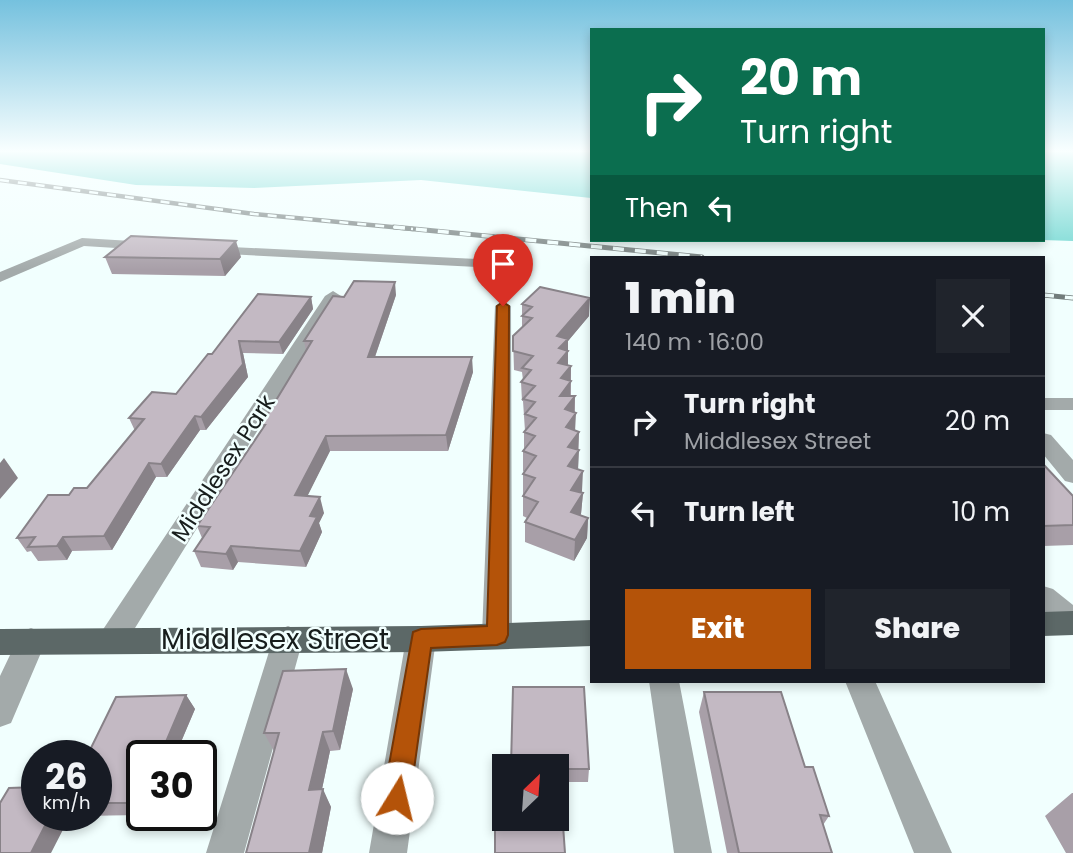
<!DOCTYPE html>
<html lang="en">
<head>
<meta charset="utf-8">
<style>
  body { margin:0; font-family:Poppins,sans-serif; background:#20242c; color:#f1f3f6; height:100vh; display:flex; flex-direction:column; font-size:26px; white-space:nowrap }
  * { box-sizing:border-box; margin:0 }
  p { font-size:23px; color:#9ea1a6 }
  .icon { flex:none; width:38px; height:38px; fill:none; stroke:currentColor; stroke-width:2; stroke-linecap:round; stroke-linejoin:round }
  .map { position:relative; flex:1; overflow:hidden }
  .sheet { position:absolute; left:590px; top:256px; width:455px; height:427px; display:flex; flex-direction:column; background:#171b24; border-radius:0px; box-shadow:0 4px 10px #0003 }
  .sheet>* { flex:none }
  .banner { position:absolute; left:590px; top:28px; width:455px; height:214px; border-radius:0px; box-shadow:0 4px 10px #0003; background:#0b6e4f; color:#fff; overflow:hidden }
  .needle { width:46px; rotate:25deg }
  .tools { position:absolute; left:492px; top:754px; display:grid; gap:14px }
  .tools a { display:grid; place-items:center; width:77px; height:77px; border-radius:0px; background:#171b24; box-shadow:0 4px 10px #0003; font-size:35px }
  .speed { position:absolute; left:21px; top:740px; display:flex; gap:14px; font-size:35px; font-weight:700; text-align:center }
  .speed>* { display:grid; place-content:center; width:91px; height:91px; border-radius:50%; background:#171b24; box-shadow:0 4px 10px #0003; line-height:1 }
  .speed small { font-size:18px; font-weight:400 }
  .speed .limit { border:4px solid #111; border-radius:10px; background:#fff; color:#111 }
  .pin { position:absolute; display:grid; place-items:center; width:60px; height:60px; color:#fff; margin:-72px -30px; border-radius:50% 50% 50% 0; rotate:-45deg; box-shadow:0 0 7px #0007 }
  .pin .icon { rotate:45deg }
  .me { position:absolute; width:77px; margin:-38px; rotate:9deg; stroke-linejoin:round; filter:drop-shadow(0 0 5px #0008) }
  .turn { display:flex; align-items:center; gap:24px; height:147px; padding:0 35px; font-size:32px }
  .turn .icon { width:91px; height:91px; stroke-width:2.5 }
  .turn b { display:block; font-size:49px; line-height:60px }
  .then { display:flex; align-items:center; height:66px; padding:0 35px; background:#0003; gap:14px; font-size:26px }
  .round { display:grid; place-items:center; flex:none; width:74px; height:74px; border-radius:0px; background:#20242c }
  .summary { display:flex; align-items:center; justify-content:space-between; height:119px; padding:0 35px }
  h1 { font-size:42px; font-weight:800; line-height:52px }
  .action { display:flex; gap:14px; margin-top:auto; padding:14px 35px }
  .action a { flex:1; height:80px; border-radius:0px; background:#b45309; color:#fff; font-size:28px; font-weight:800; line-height:80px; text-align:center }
  .action a+a { background:#20242c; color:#f1f3f6 }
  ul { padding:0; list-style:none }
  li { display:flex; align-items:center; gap:21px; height:91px; padding:0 35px; border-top:2px solid #363941 }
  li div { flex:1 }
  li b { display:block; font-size:26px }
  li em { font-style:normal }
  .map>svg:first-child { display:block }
  .water { fill:#6ad5cf }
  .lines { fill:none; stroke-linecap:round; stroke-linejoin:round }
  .minor { fill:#a3aaaa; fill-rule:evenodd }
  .major { fill:#5c6867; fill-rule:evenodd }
  .rail-far1-casing { stroke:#727c7b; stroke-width:4.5 }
  .rail-casing { stroke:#727c7b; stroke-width:5 }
  .rail-far1 { stroke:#f1fffe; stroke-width:2.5; stroke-dasharray:9; stroke-linecap:butt }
  .rail { stroke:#f1fffe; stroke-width:3.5; stroke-dasharray:11; stroke-linecap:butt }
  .wall { fill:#a89fa8 }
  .shaded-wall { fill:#888288 }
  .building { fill:#c3b9c3; stroke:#888288; stroke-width:2 }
  .route { fill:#b45309; stroke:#753606; stroke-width:2 }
  .labels { text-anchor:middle; stroke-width:5; stroke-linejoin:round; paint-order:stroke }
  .street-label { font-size:23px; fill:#171d1c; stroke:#f1fffe }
  .near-street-label { font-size:28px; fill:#171d1c; stroke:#f1fffe }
</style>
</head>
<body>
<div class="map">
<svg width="1073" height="853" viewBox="0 0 1073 853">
  <rect width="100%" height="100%" fill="#f1fffe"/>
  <path class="water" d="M0,150h591v48l-170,-18 -167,8 -118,-3 -136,-21z
    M1043,150h30v91l-30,-1z"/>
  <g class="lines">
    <path class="minor" d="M82,238l66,4 7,4 -7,4 -64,-4 -84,36v-10z
      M212,246l265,13 7,4 -7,4 -270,-14v-6z
      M333,291l8,5 -219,353 -10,4 -10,-4 -5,-9 5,-9 223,-335z
      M503,301l8,5 1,329 -5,9 -10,4 -10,-4 -5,-9 13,-329z
      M1043,398h30v12h-30z
      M1043,433l8,2 22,25v23l-8,-2 -22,-27z
      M1043,586l10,3 20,16v28l-10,-3 -20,-17z
      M288,626l10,4 5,9 -59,214h-38l67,-214 5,-9z
      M421,626l10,4 5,9 -29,214h-38l37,-214 5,-9z
      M31,628l10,4 5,9 -35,82 -11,4v-51l21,-44z
      M649,681h30l33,172h-38z
      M845,681h30l77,172h-38z"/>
    <path class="major" d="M1073,611v24l-30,1v-24z
      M592,620v26l-171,6 -421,3v-26l421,-3z"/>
    <g class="rail-far1-casing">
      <path id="rail-far1" d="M0,180l254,34 159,15"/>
    </g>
    <g class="rail-casing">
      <path id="rail" d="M394,227l308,30
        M1043,295l30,3"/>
    </g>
    <use href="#rail-far1" class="rail-far1"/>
    <use href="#rail" class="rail"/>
  </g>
  <path class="wall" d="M105,257h136l-16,19 -113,-2z
    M396,295l-21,62 98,15 -25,79h-118l-23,45 17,17 -5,10 3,9 -16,35 -68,-5 -5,8 -32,-3 -7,-16 8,-13 -5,-12 65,-97 -1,-4 45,-74 -2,-10z
    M311,297l2,12 -30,45 -40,-1 5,24 -42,53h-6l-33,47h-11l-44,73 -40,1 -5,9 -29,1 -7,-10 -4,1 -10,-14 52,-43 18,-7 48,-57 -6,-13 47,-24 36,-40z
    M522,304l67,12 -21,25v24l3,1v30h4v34l4,2 -1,37 4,22 -1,2h2l-2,21 -1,1 8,3 -1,20 -13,23 -49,-19v-20l2,-4 -4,-2v-20l1,-2h-1v-20l1,-2 -1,-1v-20l1,-1v-18l1,-1 -2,-30h-1l-1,-19 2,-2 -1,-8 -8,-2 -1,-34 9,-8z
    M1043,464l30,32v49l-30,1z
    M353,689l-13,61 -10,1 -8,38 9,18 -9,46h-76l28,-102 -10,-18z
    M704,692l101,75 24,49 -6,9 9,28h-105l-28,-141z
    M186,695l9,14 -20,47h-33v59l-66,1h20v-60z
    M556,766l33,3 -1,13h-28l-56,37z
    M1072,793h1v60h-7l-21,-37z"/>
  <path class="shaded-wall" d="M236,241l5,16 -16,19 -5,-17z
    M395,282l1,13 -26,76 -2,-14z
    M311,297l2,12 -30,45 -4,-12z
    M590,298l-1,18 -21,25v28l-10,-6 -1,-27z
    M239,341l4,12 5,24 -42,53 -5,-13z
    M472,357l1,15 -25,79 -2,-16z
    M571,366l-1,34 -11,15 2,-37z
    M575,396l-1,19 -9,-6z
    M576,413l-1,19 -9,-5z
    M195,416l5,14 -33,47 -6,-13z
    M579,432l-1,19 -10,-4z
    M326,436l4,15 -30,60 -5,-16z
    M579,450l-1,20 -10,-4z
    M4,458l14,20 -18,21v-36z
    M149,463l7,14 -44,73 -8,-14z
    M583,471l-1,20 -12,19 1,-20z
    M583,493l-2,21 -11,19 1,-21z
    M320,497l4,16 -5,10 3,9 -16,35 -6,-16 10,-35z
    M588,518l-1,20 -13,23 1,-21z
    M63,537l9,14 -5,9 -10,-14z
    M231,546l7,16 -5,8 -7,-16z
    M346,669l7,20 -13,61 -7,-19z
    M186,695l9,14 -20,47h-15z
    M323,732l7,19 -12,57 -9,-18z
    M323,789l8,18 -9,46h-13z
    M50,816h20l-19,37h-20z"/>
  <path class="building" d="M131,236l105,5 -16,18 -115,-2z
    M354,281l41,1 -27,75h104l-26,78 -120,1 -31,59 25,2 -10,19 7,1 -17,34 -69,-5 -5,8 -32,-3 16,-24 -13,-1 68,-101h-4l51,-84h-8l29,-45 11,1z
    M540,287l50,11 -33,38 11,3 -9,9 9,3 -10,12 13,3 -10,12 10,3 -11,15h15l-10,13 11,4 -10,14 13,5 -11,15 11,3 -11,16 15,5 -12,19 12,3 -12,19 17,6 -13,22 -50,-18 13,-20 -15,-6 12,-18 -12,-4 13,-18 -13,-5 12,-15 -11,-4 12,-14 -11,-4 10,-12 -12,-3 12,-13 -14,-4 10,-12 -9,-2 11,-12 -20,-5v-15l19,-18 -10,-2 10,-9 -10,-3z
    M258,294l53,3 -32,45 -40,-1 4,23 -42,53 -6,-1 -34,48 -12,-1 -45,73 -41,1 -6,9 -29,1 7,-10 -18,1 31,-43h21l5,-7h13l57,-69 -15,-1 23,-26 24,2 32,-40h4z
    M1043,464l30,32v29l-30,1z
    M346,669l-13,62 -10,1 -14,58 14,-1 -14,64h-63l33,-120h-15l19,-62z
    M513,687h71l5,82h-30l6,84h-70v-56h9v22h52v-53h-45z
    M704,692h77l24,75h8l16,49 -9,-1 12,38h-93z
    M186,695l-26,61h-18v44l-1,3h-45v-47h-9l29,-59z
    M37,787v29h13l-19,37h-31v-50l9,-15z"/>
  <linearGradient id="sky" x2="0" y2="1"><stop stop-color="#75c1de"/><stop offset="0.56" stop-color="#f9ffff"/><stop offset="1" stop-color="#f9ffff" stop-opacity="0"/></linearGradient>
  <rect width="1073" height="270" fill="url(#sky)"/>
  <path class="route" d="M503,302l6,4 -1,329 -3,7 -8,3 -66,3 -21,150 -4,10 -9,3 -10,-3 -4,-10 30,-166 8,-3 66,-3 10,-320z"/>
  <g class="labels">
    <g class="street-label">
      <text transform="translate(223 468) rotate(-57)" y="8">Middlesex Park</text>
    </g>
    <g class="near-street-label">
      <text x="275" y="649">Middlesex Street</text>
    </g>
  </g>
</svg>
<div class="tools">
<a><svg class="needle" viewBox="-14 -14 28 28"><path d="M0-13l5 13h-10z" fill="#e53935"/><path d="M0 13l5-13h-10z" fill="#9ea1a6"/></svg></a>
</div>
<div class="speed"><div>26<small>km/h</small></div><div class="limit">30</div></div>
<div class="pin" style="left:503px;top:306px;background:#d93025"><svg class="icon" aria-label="arrive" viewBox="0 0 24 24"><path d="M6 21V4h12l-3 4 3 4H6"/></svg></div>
<svg class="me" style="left:397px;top:798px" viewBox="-20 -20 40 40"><circle r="19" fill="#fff"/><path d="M0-13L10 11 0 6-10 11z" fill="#b45309"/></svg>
<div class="banner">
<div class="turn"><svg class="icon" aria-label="right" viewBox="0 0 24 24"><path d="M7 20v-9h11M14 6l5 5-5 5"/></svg><div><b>20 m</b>Turn right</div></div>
<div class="then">Then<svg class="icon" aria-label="left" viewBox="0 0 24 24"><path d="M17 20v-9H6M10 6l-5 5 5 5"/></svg></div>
</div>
<section class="sheet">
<div class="summary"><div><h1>1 min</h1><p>140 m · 16:00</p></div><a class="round"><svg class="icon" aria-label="close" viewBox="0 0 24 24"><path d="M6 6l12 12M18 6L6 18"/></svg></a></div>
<ul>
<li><svg class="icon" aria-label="right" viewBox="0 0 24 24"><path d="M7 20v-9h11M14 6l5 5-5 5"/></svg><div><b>Turn right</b><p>Middlesex Street</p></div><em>20 m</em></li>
<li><svg class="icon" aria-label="left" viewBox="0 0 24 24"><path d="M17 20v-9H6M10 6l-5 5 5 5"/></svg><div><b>Turn left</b></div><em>10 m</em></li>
</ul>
<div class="action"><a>Exit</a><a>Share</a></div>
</section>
</div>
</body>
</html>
